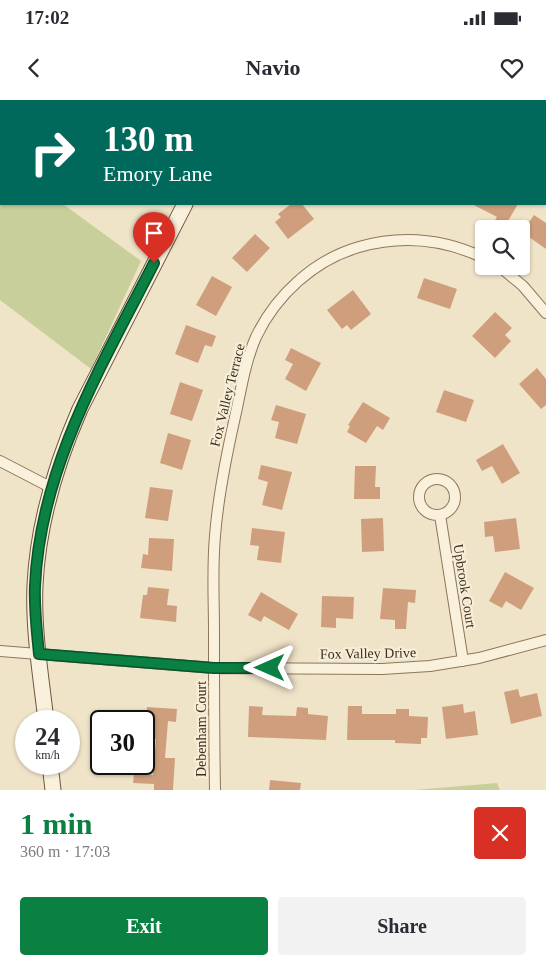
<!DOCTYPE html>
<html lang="en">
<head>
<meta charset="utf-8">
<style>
  body { margin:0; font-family:"Times New Roman",serif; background:#f2f2f3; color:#2b2b33; height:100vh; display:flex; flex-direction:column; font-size:19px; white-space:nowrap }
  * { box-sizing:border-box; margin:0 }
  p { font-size:16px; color:#7c7c81 }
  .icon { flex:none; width:28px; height:28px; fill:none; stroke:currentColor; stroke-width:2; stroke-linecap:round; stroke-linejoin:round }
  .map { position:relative; height:690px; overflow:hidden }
  .sheet { display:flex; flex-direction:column; background:#fff; flex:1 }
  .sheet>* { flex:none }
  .hud { position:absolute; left:0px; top:0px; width:546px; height:105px; box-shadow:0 1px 4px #0004; background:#00695c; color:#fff; overflow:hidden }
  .buttons { position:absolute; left:475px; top:120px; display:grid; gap:10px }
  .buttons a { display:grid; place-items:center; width:55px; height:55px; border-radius:5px; background:#fff; box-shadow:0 1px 4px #0004; font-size:25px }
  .speed { position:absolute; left:15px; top:610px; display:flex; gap:10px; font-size:25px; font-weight:700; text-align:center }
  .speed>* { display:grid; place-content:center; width:65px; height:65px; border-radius:50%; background:#fff; box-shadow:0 1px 4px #0004; line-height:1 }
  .speed small { font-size:12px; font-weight:400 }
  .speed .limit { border:2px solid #111; border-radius:8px; background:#fff; color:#111 }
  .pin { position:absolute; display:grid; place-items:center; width:42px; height:42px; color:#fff; margin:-51px -21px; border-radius:50% 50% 50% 0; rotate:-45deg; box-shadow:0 0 5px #0007 }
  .pin .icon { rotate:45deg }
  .me { position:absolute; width:55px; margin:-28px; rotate:270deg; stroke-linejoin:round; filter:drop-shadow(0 0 4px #0008) }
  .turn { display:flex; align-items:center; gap:18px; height:105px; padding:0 20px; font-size:22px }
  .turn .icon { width:65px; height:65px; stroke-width:2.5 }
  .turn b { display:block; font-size:35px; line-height:42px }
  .round { display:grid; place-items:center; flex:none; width:52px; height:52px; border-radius:5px; background:#f2f2f3 }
  .summary { display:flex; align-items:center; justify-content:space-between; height:85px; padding:0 20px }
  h1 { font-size:30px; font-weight:700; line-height:38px; color:#0b8043 }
  .cta { display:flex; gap:10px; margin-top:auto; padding:10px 20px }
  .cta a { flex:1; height:58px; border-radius:5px; background:#0b8043; color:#fff; font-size:20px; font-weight:700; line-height:58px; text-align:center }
  .cta a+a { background:#f2f2f3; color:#2b2b33 }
  .status { display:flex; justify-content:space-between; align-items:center; height:35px; padding:0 25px; background:#fff; direction:ltr }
  .status svg { height:14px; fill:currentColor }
  header { display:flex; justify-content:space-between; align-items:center; height:65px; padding:0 20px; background:#fff; font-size:22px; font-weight:700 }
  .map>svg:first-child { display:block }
  .green { fill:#c9cf9b }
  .building { fill:#cf9f7d }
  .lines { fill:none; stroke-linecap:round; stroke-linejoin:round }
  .street-casing { stroke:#8d765c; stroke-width:12 }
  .secondary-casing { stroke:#6f573f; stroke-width:17 }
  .street { stroke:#faf1dc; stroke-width:10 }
  .secondary { stroke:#faf1dc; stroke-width:15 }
  .route-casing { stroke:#07532c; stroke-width:12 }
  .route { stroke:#0b8043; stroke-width:9 }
  .labels { text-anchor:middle; stroke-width:4.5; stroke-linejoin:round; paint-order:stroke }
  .street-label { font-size:14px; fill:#3d2e20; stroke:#f7eed8 }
</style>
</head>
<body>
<div class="status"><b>17:02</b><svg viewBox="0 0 49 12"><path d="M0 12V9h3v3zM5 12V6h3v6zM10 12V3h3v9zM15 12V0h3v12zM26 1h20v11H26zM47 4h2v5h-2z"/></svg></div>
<header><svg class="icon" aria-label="back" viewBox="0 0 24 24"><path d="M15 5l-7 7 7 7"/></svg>Navio<svg class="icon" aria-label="heart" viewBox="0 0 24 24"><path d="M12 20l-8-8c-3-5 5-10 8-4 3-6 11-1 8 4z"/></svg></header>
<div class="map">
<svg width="546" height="690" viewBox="0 0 546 690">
  <rect width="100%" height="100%" fill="#f0e4c8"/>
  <path class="green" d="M0,57l1,47h62l78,57 -50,108 -91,-69z
    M497,683l3,7h-86z"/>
  <path class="building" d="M291,104h11l12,15 -26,20 -13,-17 6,-5 -3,-3z
    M472,104h46l-13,22 -10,-6 2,-3z
    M534,115l12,8v26l-24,-17z
    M255,134l15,14 -23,24 -15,-14z
    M212,176l20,11 -16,29 -20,-11z
    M424,178l33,11 -7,20 -33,-11z
    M353,190l18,24 -20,16 -4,-5 -5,4 -15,-19z
    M495,212l17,16 -7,7 6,6 -16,17 -23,-22z
    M186,225l30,11 -4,11 -7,-2 -7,18 -23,-9z
    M291,248l30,15 -15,28 -21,-12 8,-15 -8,-4z
    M537,268l9,11v26l-5,4 -22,-25z
    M180,282l23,8 -11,31 -22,-7z
    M444,290l30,10 -8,22 -30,-10z
    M363,302l27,16 -7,12 -6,-4 -11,17 -19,-11 3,-6 -2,-1z
    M276,305l30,9 -9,30 -22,-6 4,-16 -8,-2z
    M168,333l23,7 -9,30 -22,-7z
    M503,344l17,29 -18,11 -10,-18 -10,5 -6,-11z
    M261,365l31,7 -10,38 -20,-5 6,-23 -10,-3z
    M355,366h21l-1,21h5v12h-26z
    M150,387l23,3 -5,31 -23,-3z
    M383,418l1,33 -22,1 -1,-33z
    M516,418l4,31 -25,3 -2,-16 -8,1 -1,-15z
    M252,428l33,4 -4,31 -24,-3 2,-14 -9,-1z
    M149,438l25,1 -2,32 -31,-3 2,-14 5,1z
    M505,472l29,16 -13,22 -15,-9 -4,7 -13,-7z
    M148,487l21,2 -2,16 10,1 -1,16 -36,-4 3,-23h4z
    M383,488l33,2 -1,13 -7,-1 -2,27h-11v-9l-15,-1z
    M261,492l37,22 -9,16 -25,-14 -3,6 -13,-7z
    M322,496l32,1 -1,22 -17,-1v10l-15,-1z
    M518,589l2,8 17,-4 5,23 -31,8 -7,-32z
    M463,604l1,9 11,-2 3,24 -32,4 -4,-32z
    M249,606l14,1 -1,8 34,1 1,-9 11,1v6l20,2 -2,24 -78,-3z
    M348,606h14v8h34v-5h13v7l19,1 -1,21h-6v6l-26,-1v-3h-48z
    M147,607l30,2 -1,13 -8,-1 -3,37h10l-2,32h-19v-6l-21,-1 1,-9 19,1 3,-36h-11z
    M270,680l31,3 -1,7h-31z"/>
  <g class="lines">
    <g class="street-casing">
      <path id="street" d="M499,166l24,20 23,27
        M0,361l52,27
        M419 397a18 18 0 1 1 36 0a18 18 0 1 1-36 0Z
        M440,415l23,146
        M0,551l214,17 168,1 48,-3 49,-8 67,-18
        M215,690c-1,-53 -1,-106 -1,-159 0,-31 -2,-63 1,-95 3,-40 11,-79 20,-119 6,-27 10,-55 21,-80 20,-42 58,-77 103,-90 42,-12 85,-8 125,11"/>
    </g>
    <g class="secondary-casing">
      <path id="secondary" d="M238,1l1,-1
        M46,621c-5,-45 -13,-91 -11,-136 3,-61 21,-121 45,-176l105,-205
        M50,664l3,26"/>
    </g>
    <use href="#street" class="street"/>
    <use href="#secondary" class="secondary"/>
  </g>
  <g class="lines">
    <g class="route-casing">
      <path id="route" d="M154,163c-52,102 -114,205 -119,323 -1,23 2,46 4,68l175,14h56"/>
    </g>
    <use href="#route" class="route"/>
  </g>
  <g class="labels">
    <g class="street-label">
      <text transform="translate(227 295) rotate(-76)" y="5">Fox Valley Terrace</text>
      <text transform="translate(465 486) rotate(81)" y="5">Upbrook Court</text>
      <text transform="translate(368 553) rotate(-1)" y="5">Fox Valley Drive</text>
      <text transform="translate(201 629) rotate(-90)" y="5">Debenham Court</text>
    </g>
  </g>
</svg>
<div class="buttons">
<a><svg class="icon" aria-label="search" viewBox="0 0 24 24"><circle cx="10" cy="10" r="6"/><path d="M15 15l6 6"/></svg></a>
</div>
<div class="speed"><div>24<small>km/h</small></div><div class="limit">30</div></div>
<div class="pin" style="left:154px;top:163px;background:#d93025"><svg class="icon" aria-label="arrive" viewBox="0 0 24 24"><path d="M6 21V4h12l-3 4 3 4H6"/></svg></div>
<svg class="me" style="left:270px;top:568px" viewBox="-20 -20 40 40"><path d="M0-17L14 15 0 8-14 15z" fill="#0b8043" stroke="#fff" stroke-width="4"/></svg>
<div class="hud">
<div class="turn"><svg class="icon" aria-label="right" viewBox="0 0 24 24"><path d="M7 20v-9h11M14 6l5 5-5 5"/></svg><div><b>130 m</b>Emory Lane</div></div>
</div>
</div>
<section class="sheet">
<div class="summary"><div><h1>1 min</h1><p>360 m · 17:03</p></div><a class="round" style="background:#d93025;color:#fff"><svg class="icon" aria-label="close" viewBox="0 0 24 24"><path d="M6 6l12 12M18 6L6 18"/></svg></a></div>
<div class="cta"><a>Exit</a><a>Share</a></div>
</section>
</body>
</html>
